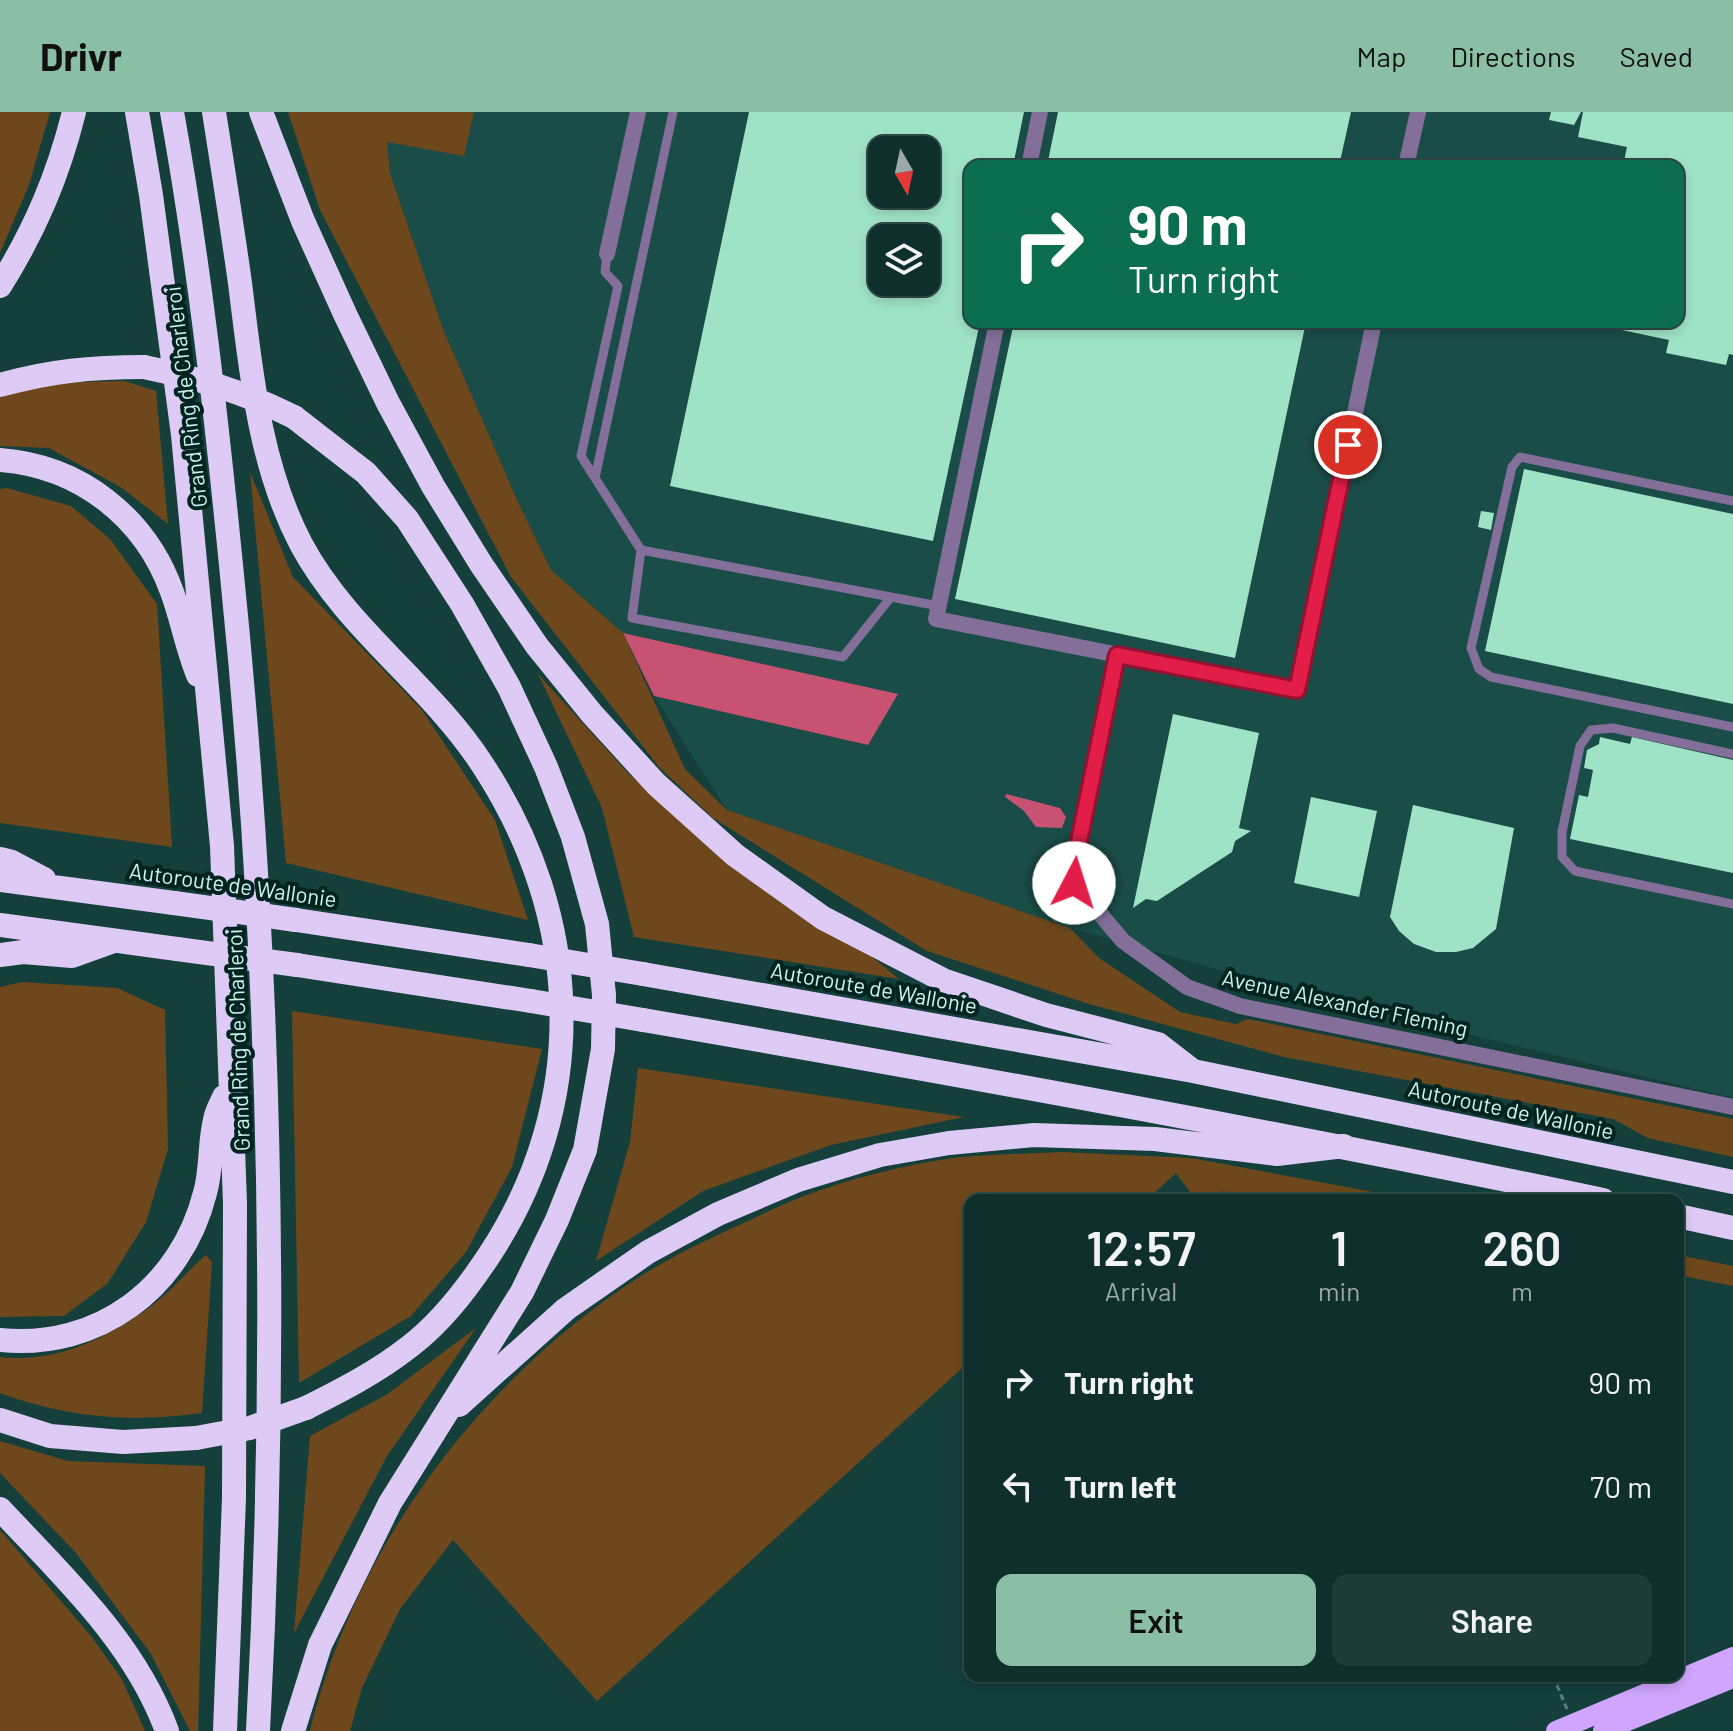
<!DOCTYPE html>
<html lang="en">
<head>
<meta charset="utf-8">
<style>
  body { margin:0; font-family:Barlow,sans-serif; background:#1d3b38; color:#f1f3f6; height:100vh; display:flex; flex-direction:column; font-size:30px; white-space:nowrap }
  * { box-sizing:border-box; margin:0 }
  p { font-size:26px; color:#9ba9a9 }
  .icon { flex:none; width:44px; height:44px; fill:none; stroke:currentColor; stroke-width:2; stroke-linecap:round; stroke-linejoin:round }
  .map { position:relative; flex:1; overflow:hidden }
  .panel { position:absolute; left:964px; top:1082px; width:720px; height:488px; display:flex; flex-direction:column; background:#0f2f2c; border-radius:16px; box-shadow:0 4px 12px #0003,0 0 0 2px #2f4a48 }
  .panel>* { flex:none }
  .guide { position:absolute; left:964px; top:48px; width:720px; height:168px; border-radius:16px; box-shadow:0 4px 12px #0003,0 0 0 2px #2f4a48; background:#0b6e4f; color:#fff; overflow:hidden }
  .needle { width:52px; rotate:171deg }
  .buttons { position:absolute; left:868px; top:24px; display:grid; gap:16px }
  .buttons a { display:grid; place-items:center; width:72px; height:72px; border-radius:16px; background:#0f2f2c; box-shadow:0 4px 12px #0003,0 0 0 2px #2f4a48; font-size:40px }
  .pin { position:absolute; display:grid; place-items:center; width:68px; height:68px; color:#fff; margin:-34px; border:4px solid #fff; border-radius:50%; box-shadow:0 2px 8px #0007 }
  .me { position:absolute; width:88px; margin:-44px; rotate:5deg; stroke-linejoin:round; filter:drop-shadow(0 0 6px #0008) }
  .turn { display:flex; align-items:center; gap:28px; height:168px; padding:0 32px; font-size:36px }
  .turn .icon { width:104px; height:104px; stroke-width:2.5 }
  .turn b { display:block; font-size:56px; line-height:68px }
  .eta { display:flex; justify-content:space-evenly; align-items:center; height:136px; text-align:center }
  .eta b { font-size:48px; font-weight:600; line-height:56px }
  .button { display:flex; gap:16px; margin-top:auto; padding:16px 32px }
  .button a { flex:1; height:92px; border-radius:16px; background:#8abfa5; color:#111; font-size:32px; font-weight:600; line-height:92px; text-align:center }
  .button a+a { background:#1d3b38; color:#f1f3f6 }
  ul { padding:0; list-style:none }
  li { display:flex; align-items:center; gap:24px; height:104px; padding:0 32px }
  li div { flex:1 }
  li b { display:block; font-size:30px }
  li em { font-style:normal }
  header { display:flex; align-items:center; gap:48px; box-sizing:border-box; height:112px; padding:0 40px; background:#8abfa5; color:#111 }
  header strong { font-size:38px }
  nav { display:flex; gap:44px; margin-inline-start:auto; font-size:28px }
  .map>svg:first-child { display:block }
  .built { fill:#1a4d48; fill-rule:evenodd }
  .green { fill:#6e481c }
  .water { fill:#c75272 }
  .building { fill:#9fe3c6; fill-rule:evenodd }
  .lines { fill:none; stroke-linecap:round; stroke-linejoin:round }
  .path { stroke:#57817c; stroke-width:3; stroke-dasharray:6 4; stroke-linecap:butt }
  .service { stroke:#836f9a; stroke-width:9 }
  .minor { stroke:#836f9a; stroke-width:16 }
  .primary { stroke:#cfa5fd; stroke-width:20 }
  .motorway { stroke:#decbf5; stroke-width:24 }
  .motorway-bridge { stroke:#decbf5; stroke-width:24 }
  .route-casing { stroke:#92132f; stroke-width:20 }
  .route { stroke:#e11d48; stroke-width:14 }
  .labels { text-anchor:middle; stroke-width:8; stroke-linejoin:round; paint-order:stroke }
  .street-label { font-size:22px; fill:#cdf3ee; stroke:#022421 }
</style>
</head>
<body>
<header>
<strong>Drivr</strong>
<nav><a>Map</a><a>Directions</a><a>Saved</a></nav>
</header>
<div class="map">
<svg width="1733" height="1619" viewBox="0 0 1733 1619">
  <rect width="100%" height="100%" fill="#143f3b"/>
  <path class="built" d="M474,0h1259v986l-399,-96 -264,-74 -343,-118 -73,-114 213,49 31,-51 -275,-61 -72,-63 -34,-70 -74,-171 -53,-156 -3,-32 77,15zM882,38h44v44h-44zM970,54h708v156h-708zM882,126h44v44h-44z"/>
  <path class="green" d="M0,0h50l-21,73 -29,68z
    M288,0h186l-10,44 -77,-14 3,31 53,156 74,171 34,70 72,63 62,136 42,41 343,118 29,30 81,54 56,12 12,-5 485,100v38l-85,-19 -35,-19 -329,-62 -195,-53 -162,-53 -214,-133 -54,-51 -148,-190 -191,-367z
    M124,269l32,10 12,133 -46,-36 -73,-40 -49,-2v-53l74,-11z
    M250,360l43,105 129,133 73,110 33,100 -242,-57z
    M7,376l64,18 39,33 47,65 15,243 -172,-24v-334z
    M538,562l89,98 119,103 114,72 39,32 -265,-42 -32,-129z
    M22,870l95,6 48,22 3,139 -22,73 -38,61 -44,33 -64,1v-330z
    M292,899l250,38 -30,118 -46,85 -55,64 -112,67z
    M638,956l326,49 -133,28 -128,46 -107,70 34,-119z
    M1062,1040l129,6 225,42h-157l-37,-9 6,9h-32l-20,-27 -29,27h-177v161l-373,340 -144,-161 -53,69 -38,79 -12,43h-40c46,-187 172,-354 334,-457 32,-20 68,-37 102,-52 19,-9 37,-18 55,-25 48,-18 102,-32 152,-39 36,-4 73,-4 109,-6z
    M206,1143l6,7 -10,151c-71,10 -135,5 -202,-20v-36c54,6 102,-16 146,-47 22,-15 40,-38 60,-55z
    M1678,1143l55,11v20l-55,-11z
    M476,1216l-89,128 -93,177 16,-197 76,-41z
    M0,1329l68,20 137,5 -7,265h-8l-39,-77 -75,-101 -76,-80z
    M0,1418l91,106 31,43 23,52h-145z"/>
  <path class="water" d="M623,521l275,61 -30,51 -214,-49z
    M1006,682l54,14 6,9 -4,11 -26,-1 -12,-16 -19,-14z"/>
  <path class="building" d="M749,0h275l-11,54h-43v156h10l-47,219 -263,-55zM882,38h44v44h-44zM882,126h44v44h-44z
    M1058,0h293l-12,54h-292z
    M1551,0h30l-7,13 -25,-5z
    M1583,0h150v243l-4,-1 -3,11 -60,-12 3,-13 -80,-17 89,-1v-156h-55l4,-19 -49,-10z
    M1014,210h292l-71,336 -280,-59z
    M1524,357l209,45v190l-248,-53z
    M1481,399l13,2 -3,17 -13,-3z
    M1173,602l86,19 -20,95 12,3 -16,10 -3,11 -75,49 -11,-2 -13,9z
    M1600,625l30,7 2,-7 101,23v113l-163,-34 9,-44 9,2 5,-27 -9,-2 3,-18 12,-6z
    M1311,685l66,14 -18,86 -65,-14z
    M1413,693l101,23 -18,101 -23,19 -17,4h-20l-22,-8 -15,-13 -9,-14z"/>
  <g class="lines">
    <path class="path" d="M1553,1564l14,33"/>
    <path class="service" d="M673,0l-78,366 46,72 298,56
      M595,366l-14,-22 37,-170 -13,-14 2,-18
      M1733,389l-213,-44 -8,10 -41,181 8,21 12,8 242,50
      M641,438l-9,68 211,39 48,-60
      M1733,642l-120,-26 -22,2 -11,16 -18,86v25l13,14 158,33"/>
    <path class="minor" d="M1029,54l11,-54
      M1406,54l12,-54
      M607,142l31,-142
      M997,210l-61,297 361,71 77,-368
      M1117,543l-43,211v17l49,58 64,46 53,19 493,101"/>
    <path class="primary" d="M1556,1619l177,-74
      M1603,1619l130,-53"/>
    <path class="motorway" d="M137,0l14,83 32,240 39,411 13,357 -1,295 -9,233
      M172,0c27,150 44,302 59,453 40,388 48,777 27,1166
      M214,0c9,57 18,114 26,171 11,88 19,181 61,261 46,86 129,140 181,220 101,153 109,338 6,493 -22,33 -47,66 -79,90 -32,25 -67,43 -103,61
      M261,0l42,109 42,93 43,89 45,83 48,78 56,82 55,68 64,70 79,71 88,63 120,62 103,35 112,29 35,27
      M0,174c35,-56 58,-110 74,-174
      M0,273c51,-14 91,-18 144,-18
      M0,348c80,6 145,57 172,132 10,27 15,56 26,83
      M0,747l12,3 32,17
      M0,768l174,23
      M296,808l233,35
      M0,813l177,24
      M0,843l23,-3 49,4 39,-14
      M297,853l234,36
      M643,862l550,97 540,111
      M643,908c321,55 641,113 960,180
      M1678,1104l55,12
      M0,1228c98,10 181,-52 205,-147 7,-24 4,-49 10,-73 1,-8 6,-16 9,-23
      M459,1293l107,-96 82,-57 70,-38 80,-34 82,-25 69,-12 85,-8 121,4 122,15 67,-8
      M0,1308l50,16 73,6 73,-4
      M0,1397c63,67 135,134 167,222
      M293,1619l27,-86 70,-142 132,-211 35,-72 28,-70 18,-101 1,-54 -7,-71 -24,-87 -27,-70 -37,-80 -47,-83 -55,-85 -41,-46 -72,-56"/>
    <path class="motorway-bridge" d="M144,255c57,12 97,24 150,50
      M174,791l122,17
      M177,837l120,16
      M529,843l114,19
      M531,889l112,19
      M196,1326l54,-10 56,-20"/>
  </g>
  <g class="lines">
    <g class="route-casing">
      <path id="route" d="M1074,771v-17l43,-211 180,35 51,-245"/>
    </g>
    <use href="#route" class="route"/>
  </g>
  <g class="labels">
    <g class="street-label">
      <text transform="translate(186 285) rotate(-97)" y="8">Grand Ring de Charleroi</text>
      <text transform="translate(233 773) rotate(8)" y="8">Autoroute de Wallonie</text>
      <text transform="translate(874 876) rotate(10)" y="8">Autoroute de Wallonie</text>
      <text transform="translate(1345 891) rotate(12)" y="8">Avenue Alexander Fleming</text>
      <text transform="translate(238 928) rotate(-92)" y="8">Grand Ring de Charleroi</text>
      <text transform="translate(1511 998) rotate(12)" y="8">Autoroute de Wallonie</text>
    </g>
  </g>
</svg>
<div class="buttons">
<a><svg class="needle" viewBox="-14 -14 28 28"><path d="M0-13l5 13h-10z" fill="#e53935"/><path d="M0 13l5-13h-10z" fill="#9ba9a9"/></svg></a>
<a><svg class="icon" aria-label="layers" viewBox="0 0 24 24"><path d="M12 4l9 5-9 5-9-5zM3 14l9 5 9-5"/></svg></a>
</div>
<div class="pin" style="left:1348px;top:333px;background:#d93025"><svg class="icon" aria-label="arrive" viewBox="0 0 24 24"><path d="M6 21V4h12l-3 4 3 4H6"/></svg></div>
<svg class="me" style="left:1074px;top:771px" viewBox="-20 -20 40 40"><circle r="19" fill="#fff"/><path d="M0-13L10 11 0 6-10 11z" fill="#e11d48"/></svg>
<div class="guide">
<div class="turn"><svg class="icon" aria-label="right" viewBox="0 0 24 24"><path d="M7 20v-9h11M14 6l5 5-5 5"/></svg><div><b>90 m</b>Turn right</div></div>
</div>
<section class="panel">
<div class="eta">
<div><b>12:57</b><p>Arrival</p></div>
<div><b>1</b><p>min</p></div>
<div><b>260</b><p>m</p></div>
</div>
<ul>
<li><svg class="icon" aria-label="right" viewBox="0 0 24 24"><path d="M7 20v-9h11M14 6l5 5-5 5"/></svg><div><b>Turn right</b></div><em>90 m</em></li>
<li><svg class="icon" aria-label="left" viewBox="0 0 24 24"><path d="M17 20v-9H6M10 6l-5 5 5 5"/></svg><div><b>Turn left</b></div><em>70 m</em></li>
</ul>
<div class="button"><a>Exit</a><a>Share</a></div>
</section>
</div>
</body>
</html>
